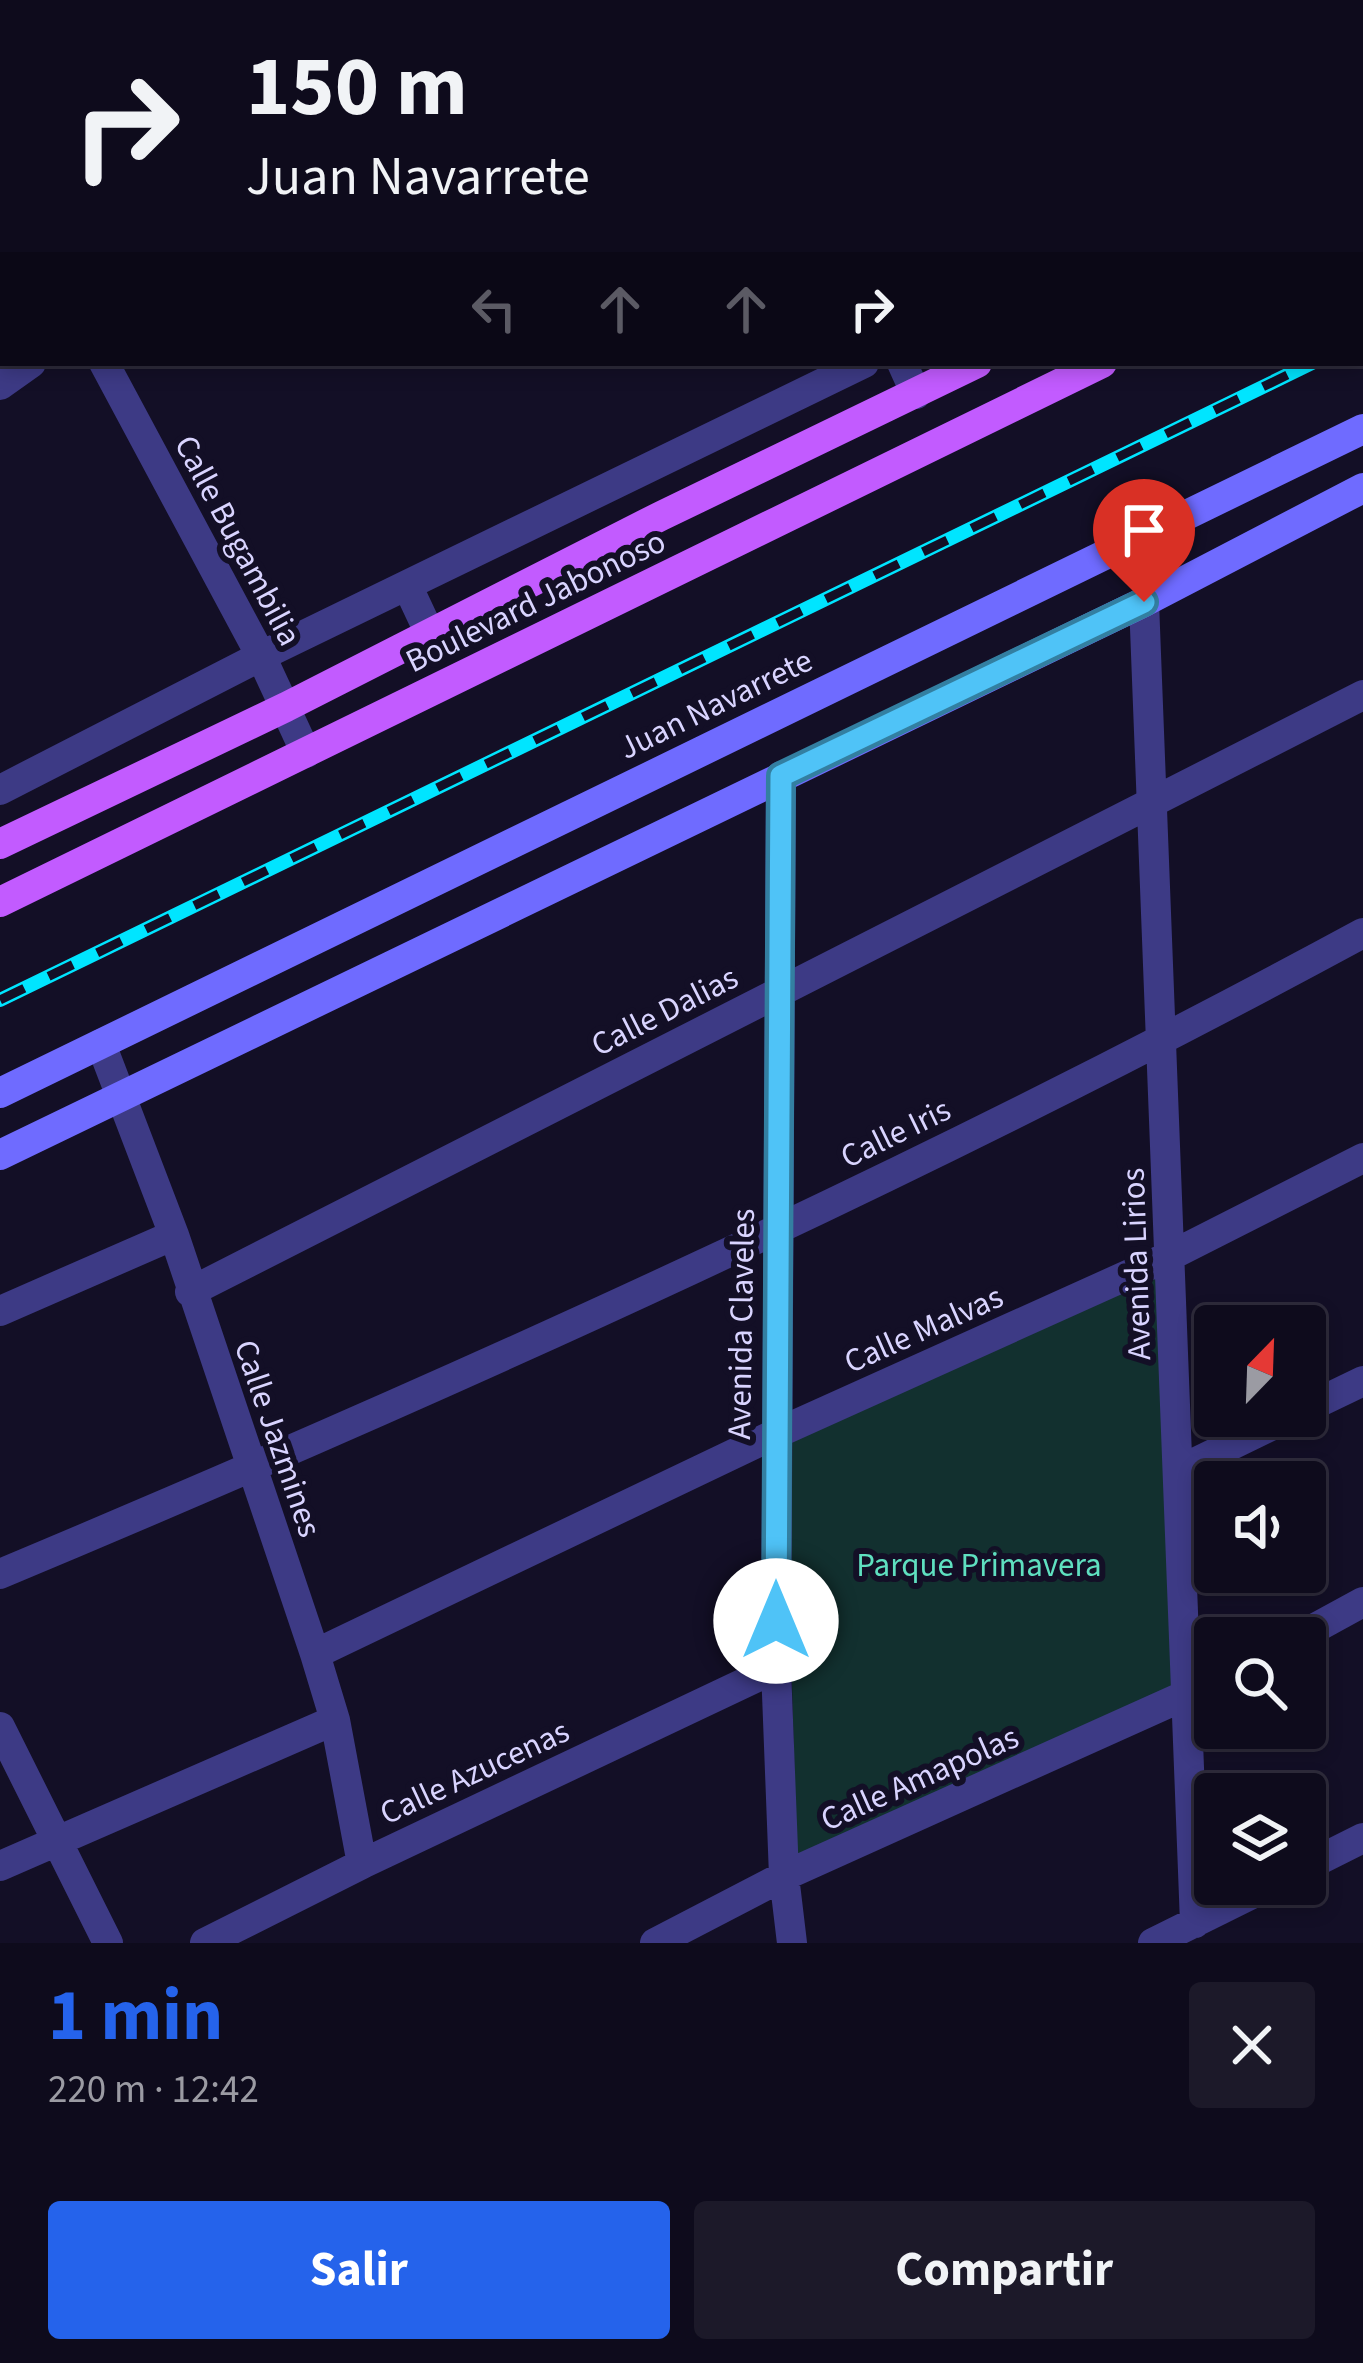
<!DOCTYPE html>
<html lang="es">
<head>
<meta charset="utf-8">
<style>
  body { margin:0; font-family:"Source Sans 3",sans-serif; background:#1c1929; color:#f1f3f6; height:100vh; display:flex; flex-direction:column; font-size:45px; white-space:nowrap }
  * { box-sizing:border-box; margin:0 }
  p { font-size:39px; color:#9b9ba3 }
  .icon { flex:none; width:66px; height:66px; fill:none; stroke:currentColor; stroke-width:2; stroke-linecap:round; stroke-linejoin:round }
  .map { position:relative; height:1943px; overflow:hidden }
  .panel { display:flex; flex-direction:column; background:#0e0b1c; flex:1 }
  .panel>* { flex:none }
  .hud { position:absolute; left:0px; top:0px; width:1365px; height:366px; box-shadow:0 6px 18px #0003,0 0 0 3px #2e2b3b; background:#0e0b1c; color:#f1f3f6; overflow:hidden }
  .needle { width:78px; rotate:23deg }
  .buttons { position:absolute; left:1194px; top:1305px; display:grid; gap:24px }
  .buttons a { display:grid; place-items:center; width:132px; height:132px; border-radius:12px; background:#0e0b1c; box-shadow:0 6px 18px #0003,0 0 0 3px #2e2b3b; font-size:60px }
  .pin { position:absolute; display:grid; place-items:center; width:102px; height:102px; color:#fff; margin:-123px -51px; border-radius:50% 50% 50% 0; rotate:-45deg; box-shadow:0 0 12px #0007 }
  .pin .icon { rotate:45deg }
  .me { position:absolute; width:132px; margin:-66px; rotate:0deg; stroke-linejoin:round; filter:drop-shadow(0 0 9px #0008) }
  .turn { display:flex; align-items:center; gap:42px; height:252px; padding:0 48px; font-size:54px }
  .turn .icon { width:156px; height:156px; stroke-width:2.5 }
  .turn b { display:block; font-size:84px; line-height:102px }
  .lanes { display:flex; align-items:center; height:114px; padding:0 48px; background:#0003; justify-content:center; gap:60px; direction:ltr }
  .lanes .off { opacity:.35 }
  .round { display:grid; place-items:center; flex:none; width:126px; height:126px; border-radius:12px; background:#1c1929 }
  .head { display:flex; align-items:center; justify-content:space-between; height:204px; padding:0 48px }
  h1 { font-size:72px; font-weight:700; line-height:90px; color:#2563eb }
  .action { display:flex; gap:24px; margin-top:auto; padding:24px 48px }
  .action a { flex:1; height:138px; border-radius:12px; background:#2563eb; color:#fff; font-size:48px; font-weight:700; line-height:138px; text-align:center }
  .action a+a { background:#1c1929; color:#f1f3f6 }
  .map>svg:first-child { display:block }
  .green { fill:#12302f }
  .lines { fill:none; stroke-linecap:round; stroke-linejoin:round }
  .minor { stroke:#3d3a85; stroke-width:30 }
  .secondary { stroke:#6f6bff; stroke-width:30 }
  .primary { stroke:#c25bff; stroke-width:30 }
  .rail-casing { stroke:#00e5ff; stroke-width:14 }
  .rail { stroke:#130f26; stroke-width:9; stroke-dasharray:27; stroke-linecap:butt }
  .route-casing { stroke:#337fa1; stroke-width:30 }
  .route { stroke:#4fc3f7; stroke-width:21 }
  .labels { text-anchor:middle; stroke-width:12; stroke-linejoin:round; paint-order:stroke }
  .street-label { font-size:33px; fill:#d9d4ff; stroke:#130f26 }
  .park-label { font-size:33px; fill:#5fe0c0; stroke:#130f26 }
</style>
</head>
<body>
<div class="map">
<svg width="1363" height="1943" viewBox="0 0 1363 1943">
  <rect width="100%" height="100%" fill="#130f26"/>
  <path class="green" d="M1158,1274l15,415 -376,172 -12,-422z"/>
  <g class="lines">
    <path class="minor" d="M119,0v3
      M358,0v3
      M1362,122l1,-1
      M104,363l157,293 45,97
      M902,363l14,31
      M0,385l31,-22
      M407,585l23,49
      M1144,602l51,1321
      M781,776l-5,892 8,208 8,67
      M0,790l261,-134 603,-293
      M101,1044l73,191 141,419 20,66 27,144
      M190,1292l1173,-597
      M0,1311l174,-76
      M1305,1409l58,-28
      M1178,1471l113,-55
      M0,1574c463,-194 922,-402 1363,-641
      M1297,1638l66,-36
      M315,1654l460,-220 395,-178 193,-98
      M0,1727l108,216
      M0,1866l335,-146
      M1305,1867l58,-29
      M205,1943l157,-79 414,-196
      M655,1943l129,-67 431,-194
      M1153,1943l119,-59"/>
    <path class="secondary" d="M0,1093l1363,-664
      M0,1155l1144,-553 219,-114"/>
    <path class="primary" d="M1362,172l1,-1
      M1362,235l1,-1
      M0,844l286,-137 375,-191 316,-153
      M0,902l1102,-539"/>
    <g class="rail-casing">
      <path id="rail" d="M1362,339l1,-1
        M0,1000l1312,-637"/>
    </g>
    <use href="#rail" class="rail"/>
  </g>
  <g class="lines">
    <g class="route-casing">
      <path id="route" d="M776,1621l5,-845 363,-174"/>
    </g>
    <use href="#route" class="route"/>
  </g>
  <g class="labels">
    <g class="street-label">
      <text transform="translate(239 540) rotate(62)" y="12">Calle Bugambilia</text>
      <text transform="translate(535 600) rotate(-26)" y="12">Boulevard Jabonoso</text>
      <text transform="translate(715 703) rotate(-26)" y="12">Juan Navarrete</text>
      <text transform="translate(664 1010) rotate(-27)" y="12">Calle Dalias</text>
      <text transform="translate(895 1132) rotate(-26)" y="12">Calle Iris</text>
      <text transform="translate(1135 1264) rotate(-92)" y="12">Avenida Lirios</text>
      <text transform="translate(740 1324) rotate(-89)" y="12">Avenida Claveles</text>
      <text transform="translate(923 1328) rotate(-24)" y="12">Calle Malvas</text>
      <text transform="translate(279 1438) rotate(71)" y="12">Calle Jazmines</text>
      <text transform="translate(474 1771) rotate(-25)" y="12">Calle Azucenas</text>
      <text transform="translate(919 1777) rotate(-24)" y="12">Calle Amapolas</text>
    </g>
    <g class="park-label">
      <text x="979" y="1576">Parque Primavera</text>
    </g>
  </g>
</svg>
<div class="buttons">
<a><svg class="needle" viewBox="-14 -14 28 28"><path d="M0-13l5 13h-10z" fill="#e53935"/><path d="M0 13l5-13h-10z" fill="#9b9ba3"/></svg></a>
<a><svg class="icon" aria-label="sound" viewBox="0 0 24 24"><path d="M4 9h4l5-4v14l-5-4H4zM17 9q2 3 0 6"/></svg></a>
<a><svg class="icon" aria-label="search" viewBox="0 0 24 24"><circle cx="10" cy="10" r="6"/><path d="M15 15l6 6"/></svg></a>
<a><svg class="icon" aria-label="layers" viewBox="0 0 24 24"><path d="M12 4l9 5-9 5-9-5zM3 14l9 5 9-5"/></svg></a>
</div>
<div class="pin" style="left:1144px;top:602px;background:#d93025"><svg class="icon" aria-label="arrive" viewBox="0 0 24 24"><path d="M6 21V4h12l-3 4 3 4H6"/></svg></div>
<svg class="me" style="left:776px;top:1621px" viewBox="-20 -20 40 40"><circle r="19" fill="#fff"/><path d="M0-13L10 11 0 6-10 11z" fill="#4fc3f7"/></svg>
<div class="hud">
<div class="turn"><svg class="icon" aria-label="right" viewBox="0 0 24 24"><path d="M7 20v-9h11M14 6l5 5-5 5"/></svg><div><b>150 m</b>Juan Navarrete</div></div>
<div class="lanes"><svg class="icon off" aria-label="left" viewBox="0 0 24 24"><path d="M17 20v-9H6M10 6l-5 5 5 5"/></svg><svg class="icon off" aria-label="ahead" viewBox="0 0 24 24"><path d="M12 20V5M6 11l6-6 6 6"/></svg><svg class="icon off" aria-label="ahead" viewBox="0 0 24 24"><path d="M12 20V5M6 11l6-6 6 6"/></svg><svg class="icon" aria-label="right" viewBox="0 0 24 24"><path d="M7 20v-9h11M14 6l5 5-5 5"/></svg></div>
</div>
</div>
<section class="panel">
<div class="head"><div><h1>1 min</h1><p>220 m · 12:42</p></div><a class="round"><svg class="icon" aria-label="close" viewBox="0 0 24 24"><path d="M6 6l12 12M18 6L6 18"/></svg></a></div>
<div class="action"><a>Salir</a><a>Compartir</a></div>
</section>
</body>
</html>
